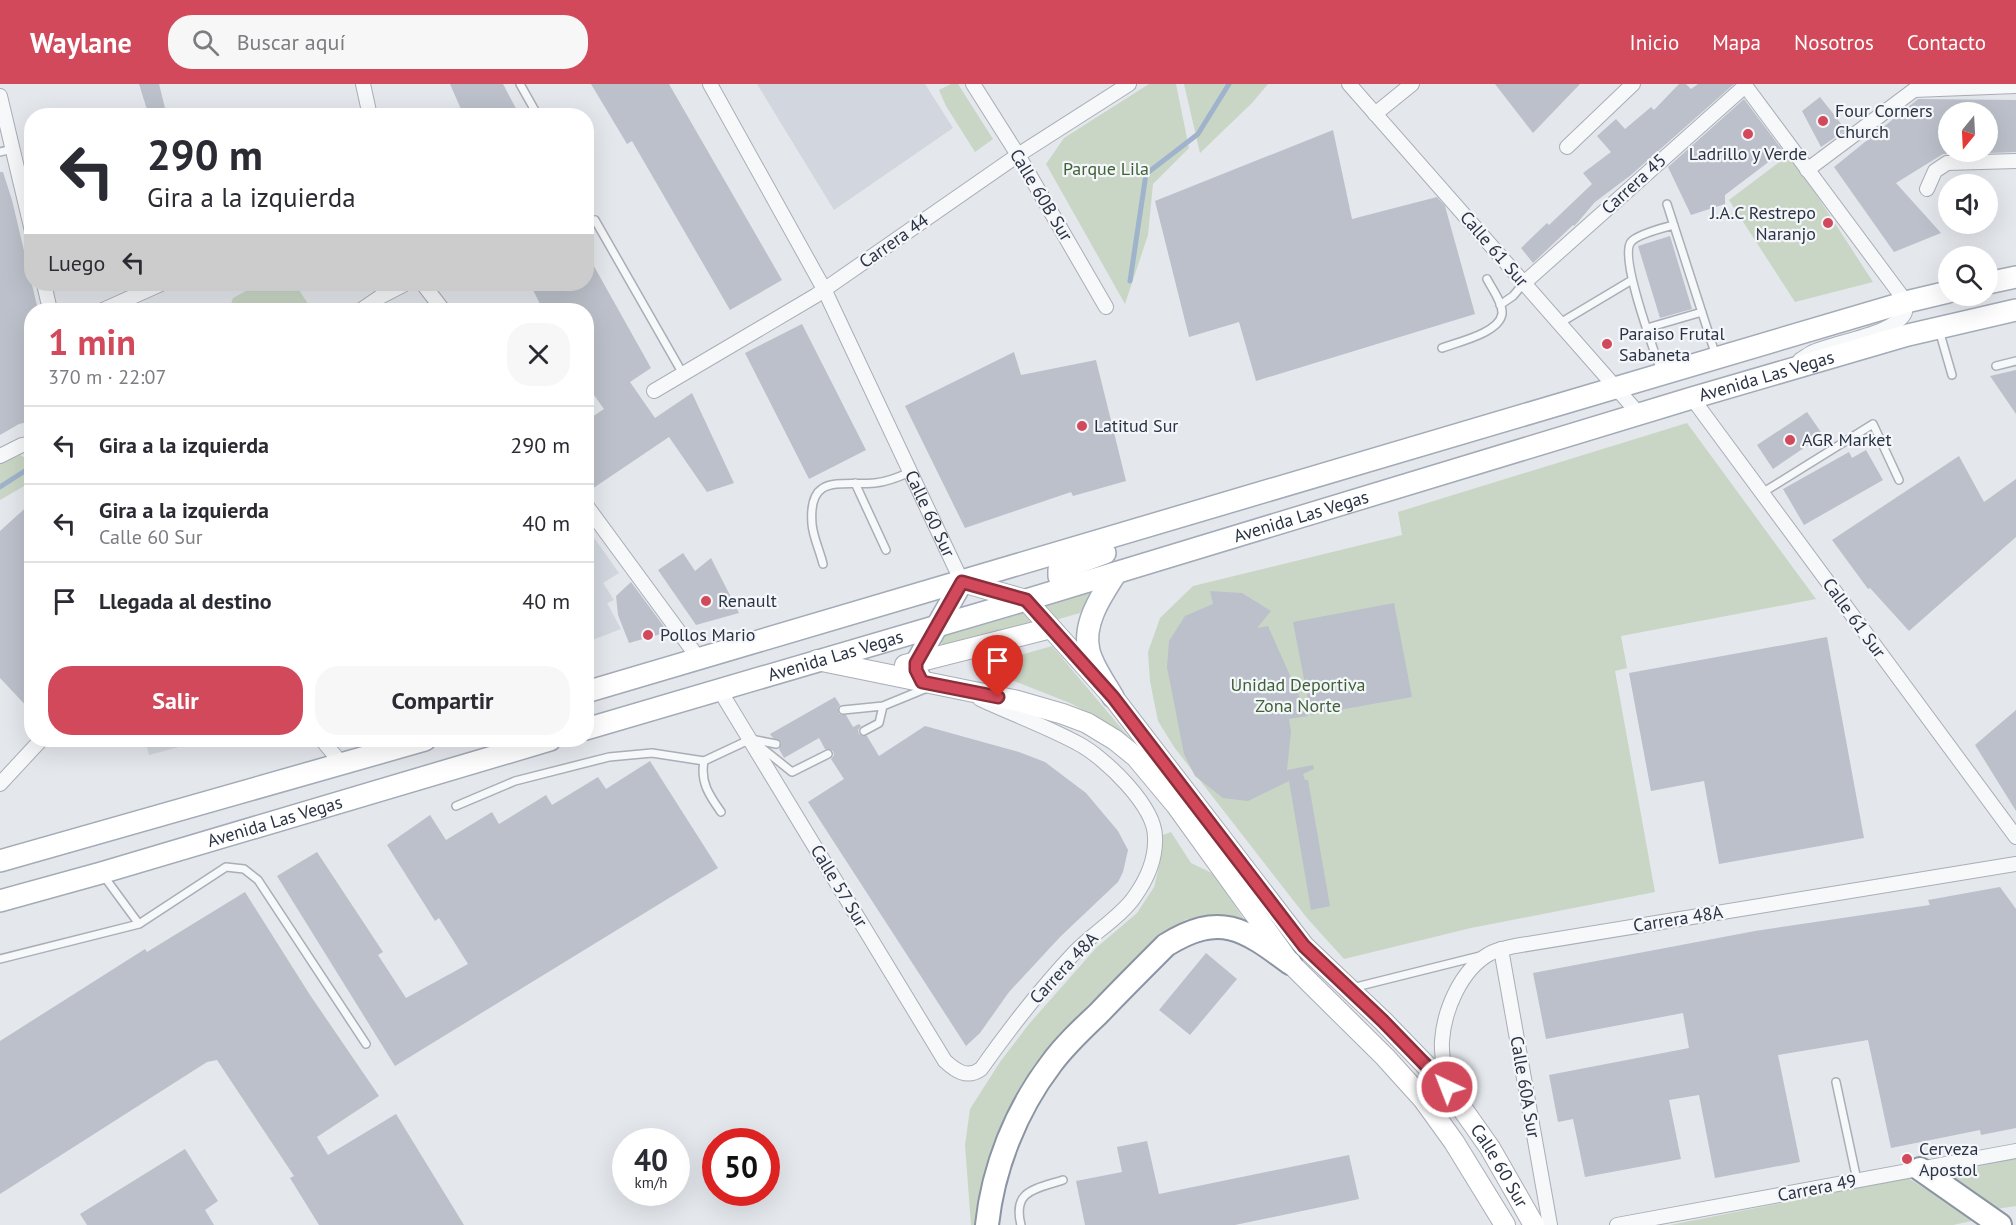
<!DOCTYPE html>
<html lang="es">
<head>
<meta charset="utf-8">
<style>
  body { margin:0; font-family:"PT Sans",sans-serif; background:#f7f7f7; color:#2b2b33; height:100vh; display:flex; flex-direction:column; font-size:22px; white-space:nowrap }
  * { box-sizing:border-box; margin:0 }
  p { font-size:20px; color:#7c7c81 }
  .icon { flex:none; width:33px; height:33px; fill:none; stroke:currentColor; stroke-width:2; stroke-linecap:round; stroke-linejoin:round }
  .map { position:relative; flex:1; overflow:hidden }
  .details { position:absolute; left:24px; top:219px; width:570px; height:444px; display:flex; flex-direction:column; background:#fff; border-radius:24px; box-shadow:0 6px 24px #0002 }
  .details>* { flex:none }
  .top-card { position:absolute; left:24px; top:24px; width:570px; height:183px; border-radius:24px; box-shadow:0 6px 24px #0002; background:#fff; color:#2b2b33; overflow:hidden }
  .needle { width:39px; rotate:198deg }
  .tools { position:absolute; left:1938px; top:18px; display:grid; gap:12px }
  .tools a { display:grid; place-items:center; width:60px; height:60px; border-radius:50%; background:#fff; box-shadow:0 6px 24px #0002; font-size:30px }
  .speed { position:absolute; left:612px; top:1044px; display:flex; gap:12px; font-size:30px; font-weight:700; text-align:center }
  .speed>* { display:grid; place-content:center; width:78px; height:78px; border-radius:50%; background:#fff; box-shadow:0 6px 24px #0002; line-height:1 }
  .speed small { font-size:15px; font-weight:400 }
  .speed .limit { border:9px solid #d22; background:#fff; color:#111 }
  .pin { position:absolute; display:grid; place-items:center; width:51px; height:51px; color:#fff; margin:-62px -26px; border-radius:50% 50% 50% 0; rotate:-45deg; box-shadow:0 0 6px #0007 }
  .pin .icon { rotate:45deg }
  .me { position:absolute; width:66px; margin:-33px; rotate:317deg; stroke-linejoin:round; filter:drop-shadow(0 0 4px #0008) }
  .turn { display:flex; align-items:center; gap:21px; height:126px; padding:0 24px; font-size:27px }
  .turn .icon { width:78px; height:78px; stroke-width:2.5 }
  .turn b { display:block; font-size:42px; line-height:51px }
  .then { display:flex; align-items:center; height:57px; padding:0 24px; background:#0003; gap:12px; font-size:22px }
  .round { display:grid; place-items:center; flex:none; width:63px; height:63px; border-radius:24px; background:#f7f7f7 }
  .head { display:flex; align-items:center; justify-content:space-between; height:102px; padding:0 24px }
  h1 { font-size:36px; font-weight:800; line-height:45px; color:#d1495b }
  .primary-button { display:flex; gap:12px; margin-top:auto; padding:12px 24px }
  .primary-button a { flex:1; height:69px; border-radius:24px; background:#d1495b; color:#fff; font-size:24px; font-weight:800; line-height:69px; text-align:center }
  .primary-button a+a { background:#f7f7f7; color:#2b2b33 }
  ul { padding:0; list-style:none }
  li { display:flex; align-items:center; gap:18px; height:78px; padding:0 24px; border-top:2px solid #e1e1e2 }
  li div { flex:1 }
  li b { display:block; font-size:22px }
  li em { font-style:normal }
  header { display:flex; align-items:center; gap:36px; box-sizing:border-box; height:84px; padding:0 30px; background:#d1495b; color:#fff }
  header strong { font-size:28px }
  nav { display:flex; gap:33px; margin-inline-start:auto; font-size:21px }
  .search { width:420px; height:54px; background:#f7f7f7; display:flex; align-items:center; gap:15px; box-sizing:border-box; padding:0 21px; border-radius:24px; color:#7c7c81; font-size:22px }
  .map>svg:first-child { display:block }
  .built { fill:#d2d6de }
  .green { fill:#c9d6c5 }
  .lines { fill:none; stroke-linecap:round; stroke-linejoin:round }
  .stream { stroke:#9fb4cc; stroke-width:5 }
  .building { fill:#bbc0ca }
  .service-casing { stroke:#a9aeb7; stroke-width:10 }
  .minor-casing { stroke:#a9aeb7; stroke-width:16 }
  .secondary-casing { stroke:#a9aeb7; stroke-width:22 }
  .primary-casing { stroke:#a3abb8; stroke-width:24 }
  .trunk-casing { stroke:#8b94a3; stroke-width:26 }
  .service { stroke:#f7f8fa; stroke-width:7 }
  .minor { stroke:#f7f8fa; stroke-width:14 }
  .secondary { stroke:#fff; stroke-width:20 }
  .primary { stroke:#fff; stroke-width:21 }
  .trunk { stroke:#fff; stroke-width:22 }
  .route-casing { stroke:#882f3b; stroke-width:15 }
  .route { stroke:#d1495b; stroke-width:10 }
  .poi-dot { fill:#d1495b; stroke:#f4f6f9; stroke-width:2 }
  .labels { text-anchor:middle; stroke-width:4.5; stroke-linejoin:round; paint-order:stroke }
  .poi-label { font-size:18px; fill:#2b3445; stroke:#f4f6f9; text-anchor:start }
  .park-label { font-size:18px; fill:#3f6138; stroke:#f4f6f9 }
  .street-label { font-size:18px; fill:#2b3445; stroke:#f4f6f9 }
</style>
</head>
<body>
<header>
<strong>Waylane</strong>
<div class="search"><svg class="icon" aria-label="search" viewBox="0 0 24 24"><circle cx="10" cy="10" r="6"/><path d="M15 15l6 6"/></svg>Buscar aquí</div>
<nav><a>Inicio</a><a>Mapa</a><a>Nosotros</a><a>Contacto</a></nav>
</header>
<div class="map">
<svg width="2016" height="1141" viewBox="0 0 2016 1141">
  <rect width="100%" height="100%" fill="#e4e7ec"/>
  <path class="built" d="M757,0h168l28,44 -119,82z
    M587,444l32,45 -16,10 11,17 -7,3 14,26 -34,13z
    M145,656h60l-56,15z"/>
  <path class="green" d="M951,0h7l35,55 -18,13 -29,-46 -7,-16z
    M1149,0h27l13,64 -36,36 -5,51 -23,69 -79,-140 18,-26z
    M1184,0h84l-16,19 -52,50z
    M1790,70l83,128 -78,20 -66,-102z
    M259,200h36l17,26h-83l4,-12z
    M1687,339l129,176 -195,37 6,32 -12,3 40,221 -184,36 -127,31 -37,-41 -133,-171 -16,-26 -8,-40 -2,-29 12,-34 33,-32 209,-51 -4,-23z
    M20,371l11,6v21l-31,18v-36z
    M1094,503l-14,26 -136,38 -6,-20z
    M1052,562l86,102 -36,-28 -32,-17 -91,-36z
    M1171,748l20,31 23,11 33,50 -34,-8 -26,3 -26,16 -76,73 -39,43 -30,49 -33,86 -9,39h-3l-6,-80 5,-36 30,-47 29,-38 67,-76 41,-35 17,-26 6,-24v-27z
    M2016,1075v47l-21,3 -54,-35z
    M1908,1094l68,42 -23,5h-283z"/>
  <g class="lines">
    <path class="stream" d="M1130,197l16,-107 52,-40 31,-50
      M0,403l31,-20"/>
  </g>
  <path class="building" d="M139,0h20l8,32h-18z
    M450,0h53l17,32h-56z
    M591,0h78l113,196 -52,30 -98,-169 -5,3z
    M1495,0h85l-47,49z
    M1679,0h7l5,5 7,-5h36l-103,91 -36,27 -18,21 -3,3 -1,-1 -40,38 -12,-15 26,-25 2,2 43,-41 -9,-11 28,-21 -14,-16 19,-17 9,10 26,-22 3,3z
    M1820,13l26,33 -25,17 -19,-36z
    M1744,15l39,52 -58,44v9l-34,11 -23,-48z
    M1918,15l98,1v52l-28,1v-41h-40v42h-5l-47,29 45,50 -47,19 -60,-85z
    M1333,46l19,89 85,-22 8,9 30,108 -219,67 -17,-59 -50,15 -34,-136z
    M0,88h3l9,28 26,110h-6v111l-13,3 -19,11z
    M1670,152l22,73 -32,9 -22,-72z
    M586,168l65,116 -21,14 25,36 37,-25 42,90 -27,9 -38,-55 -83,56v-72l18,-12 -18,-25v-74h-43l-13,-26h56z
    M802,240l64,126 -57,29 -64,-126z
    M1014,268l7,23 75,-15 30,121 -53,15 -2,-4 -106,36 -60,-122z
    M2016,286v44l-26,-38z
    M1807,328l16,23 -50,34 -16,-24z
    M1866,366l17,30 -79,45 -21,-36 66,-37 3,6z
    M1959,372l25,46 32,-23v58l-107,94 -39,-43 -2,1 -36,-49z
    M32,418v210l-32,-34v-147z
    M683,469l12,18 16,-13 28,55 -43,12 -38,-55z
    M631,498l37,50 -39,11 -11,-28 -2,-19z
    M1210,507l32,2 29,18 -14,17 11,-2 40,90 -19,3 2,13 -4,38 26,-5 1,4 -11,5 2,6h3l22,126 -19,4 -22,-129 -41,20 -25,-3 -28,-22 -11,-22 -17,-87 2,-26 16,-25 28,-12z
    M1394,519l18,94 -101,18 -18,-93z
    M1827,553l37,201 -145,26 -15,-83 -53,10 -22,-118z
    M835,613l5,8 -2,3 1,6 7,1 7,12 6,-3 2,2 -3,4 1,4 8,2 12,20 46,-30 94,26 26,10 41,31 32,38 10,19 -5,22 -5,10 -58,55 -51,55 -29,41 -14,13 -158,-244 36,-23 -13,-20 3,-4 -1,-4 -8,-2 -6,-11 -35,20 -5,-9 2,-7 -8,-4 -3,-4z
    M2016,626v101l-41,-66z
    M650,677l68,107 -323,198 -118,-190 40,-24 66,100 -5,3 28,43 62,-34 -29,-46 -4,3 -48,-76 43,-30 16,25 46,-28 7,12 47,-29 6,10 46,-28 8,12z
    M2000,803l16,22v219l-35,7 -1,-5 -89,18 -23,-108 -90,15 22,107 -85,16 -16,-83 -30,5 12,59 -96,18 -12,-58 -15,3 -9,-47 140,-27 -6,-35 -137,26 -13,-66 222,-42 175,-26 -2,-5z
    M245,808l65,103 69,101 -62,41 11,18 68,-41 68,111h-145l-29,-47 4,-2 -77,-116 -10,2 -207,132v-153l145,-92 2,3z
    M1206,869l31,26 -47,56 -31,-25z
    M1147,1057l12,53 190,-39 10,44 -124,26h-150l-9,-44 46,-9 -5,-25z
    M185,1065l33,52 -13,9 9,15h-127l-7,-11z"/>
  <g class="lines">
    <g class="service-casing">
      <path id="service" d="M520,0l18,32
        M0,68l12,-3
        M1667,120l49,152
        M595,136l88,154
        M1500,221l13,-9 11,-13
        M1560,239l72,-43
        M1647,244l55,-16
        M1939,246l13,45
        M1442,264c16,-6 57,-15 60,-34 1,-11 -10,-25 -15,-35
        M1996,282l20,-5
        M1661,287c-7,-21 -42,-114 -30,-129 7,-8 32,-14 43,-17
        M855,399l31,67
        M1762,409l111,-69 26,56
        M823,480c-3,-13 -10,-27 -11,-40 -4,-51 28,-38 63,-41 12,-1 24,-6 35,-11
        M843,626l40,-4 44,-18
        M864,647l15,-8 4,-17
        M757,660l35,28 36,-18
        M704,677c-4,21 5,34 17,51
        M456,722l59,-25 94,-24 43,-4 52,8 47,-22 25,5
        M103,791l36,49
        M0,875l139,-35 87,-57 18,2 14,11 108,164
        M1352,904l128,-32
        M1836,998l21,98
        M1021,1141c-9,-35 15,-36 42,-45"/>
    </g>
    <g class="minor-casing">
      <g id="minor">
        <path d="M363,0l7,32"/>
        <path id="s1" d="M710,0l114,205 138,293"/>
        <path d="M973,0l45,71 88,152"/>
        <path d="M1349,0l290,330"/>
        <path d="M1744,0l162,218c-1,3 0,7 -1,10 -8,22 -73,30 -94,41 -4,2 -7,5 -11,7"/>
        <path d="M0,12l32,135"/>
        <path d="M1375,30l37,-30"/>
        <path d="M1567,63l66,-63"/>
        <path d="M1807,86l107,-80 102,-4"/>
        <path d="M1927,105l8,-18 12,-8 69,-2"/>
        <path d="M1524,199l221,-197"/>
        <path d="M44,200l6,26"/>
        <path d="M423,200l20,26"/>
        <path d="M103,226l58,-26"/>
        <path d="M361,226l19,-13 25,-13"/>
        <path d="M654,307l161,-95 203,-141 111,-71"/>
        <path d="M1692,314l324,439"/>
        <path d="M0,372l22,-11 10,-2"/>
        <path d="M586,421l113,154"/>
        <path d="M719,605l226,372c11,10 22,18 36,8 29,-41 60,-81 94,-117 17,-18 48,-37 60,-56 12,-17 21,-38 20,-59 0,-31 -50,-79 -76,-93 -31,-17 -67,-30 -99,-45"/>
        <path d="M322,656l20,24"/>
        <path d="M0,700l39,-42"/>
        <path d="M1501,865l49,276"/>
        <path d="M1447,1003c-2,-15 -6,-31 -5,-46 2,-31 19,-71 47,-87 8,-5 18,-6 26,-8l501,-82"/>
        <path d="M1617,1141l399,-74"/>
      </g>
    </g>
    <g class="secondary-casing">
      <g id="secondary">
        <path id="s2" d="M962,498l64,18 87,97 191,249 79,75 64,66 43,61 44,77"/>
        <path d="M817,576l201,41 45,13 24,9 28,17 21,17 40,48 114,158 95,94 38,42 31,43 51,83"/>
        <path d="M905,581l146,-37"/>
      </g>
    </g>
    <g class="primary-casing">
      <g id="primary">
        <path d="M1988,199l28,-6"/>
        <path d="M1063,504l-4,-12v-6l46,-17"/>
        <path d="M922,598l-6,-12v-7l46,-81"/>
        <path d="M586,608l1320,-390 42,-10"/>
        <path d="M1113,613c-8,-14 -20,-30 -24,-46 -7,-28 13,-56 27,-78"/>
        <path id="s3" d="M586,645l440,-129 666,-202 216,-63 108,-25"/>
        <path d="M0,777l425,-121"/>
        <path id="s4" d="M0,817l101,-28 449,-133"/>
      </g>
    </g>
    <g class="trunk-casing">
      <path id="trunk" d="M1920,1085l80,56
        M987,1141c6,-57 29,-115 64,-161 13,-18 30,-34 47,-50 22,-23 45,-46 68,-69 54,-33 77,-17 124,18"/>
    </g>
    <use href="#service" class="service"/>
    <use href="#minor" class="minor"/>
    <use href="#secondary" class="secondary"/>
    <use href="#primary" class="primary"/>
    <use href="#trunk" class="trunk"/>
  </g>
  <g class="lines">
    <g class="route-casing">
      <path id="route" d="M998,613l-76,-15 -6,-12v-7l46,-81 64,18 87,97 191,249 79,75 64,66"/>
    </g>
    <use href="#route" class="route"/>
  </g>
  <g class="poi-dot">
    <circle cx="1823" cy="37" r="6"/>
    <circle cx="1748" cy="50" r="6"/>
    <circle cx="1828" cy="139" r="6"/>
    <circle cx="1607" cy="260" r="6"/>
    <circle cx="1082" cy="342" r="6"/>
    <circle cx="1790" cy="356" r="6"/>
    <circle cx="706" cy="517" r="6"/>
    <circle cx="648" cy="551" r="6"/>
    <circle cx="1907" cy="1075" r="6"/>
  </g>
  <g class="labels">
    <g class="poi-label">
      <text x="1835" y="33">Four Corners<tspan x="1835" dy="21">Church</tspan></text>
      <text x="1748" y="76" text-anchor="middle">Ladrillo y Verde</text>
      <text x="1816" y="135" text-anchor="end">J.A.C Restrepo<tspan x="1816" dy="21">Naranjo</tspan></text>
      <text x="1619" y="256">Paraiso Frutal<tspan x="1619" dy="21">Sabaneta</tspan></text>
      <text x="1094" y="348">Latitud Sur</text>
      <text x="1802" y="362">AGR Market</text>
      <text x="718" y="523">Renault</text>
      <text x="660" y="557">Pollos Mario</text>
      <text x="1919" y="1071">Cerveza<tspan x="1919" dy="21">Apostol</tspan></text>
    </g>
    <g class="park-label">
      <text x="1106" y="91">Parque Lila</text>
      <text x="1298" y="607">Unidad Deportiva<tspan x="1298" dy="21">Zona Norte</tspan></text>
    </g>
    <g class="street-label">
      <text transform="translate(1634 100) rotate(-42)" y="6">Carrera 45</text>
      <text transform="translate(1041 111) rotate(59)" y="6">Calle 60B Sur</text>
      <text transform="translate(894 157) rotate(-35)" y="6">Carrera 44</text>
      <text transform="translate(1494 165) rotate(49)" y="6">Calle 61 Sur</text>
      <text dy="6" stroke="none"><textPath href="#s3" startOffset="1232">Avenida Las Vegas</textPath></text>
      <text dy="6" stroke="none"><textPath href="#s1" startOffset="483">Calle 60 Sur</textPath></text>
      <text dy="6" stroke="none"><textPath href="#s3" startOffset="746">Avenida Las Vegas</textPath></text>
      <text transform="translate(1854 534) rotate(54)" y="6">Calle 61 Sur</text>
      <text dy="6" stroke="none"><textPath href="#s3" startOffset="260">Avenida Las Vegas</textPath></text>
      <text dy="6" stroke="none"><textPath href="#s4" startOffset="286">Avenida Las Vegas</textPath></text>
      <text transform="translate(839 802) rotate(59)" y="6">Calle 57 Sur</text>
      <text transform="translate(1678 835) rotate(-9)" y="6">Carrera 48A</text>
      <text transform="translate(1064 884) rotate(-47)" y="6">Carrera 48A</text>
      <text transform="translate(1525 1003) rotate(80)" y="6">Calle 60A Sur</text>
      <text dy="6" stroke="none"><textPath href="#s2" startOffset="806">Calle 60 Sur</textPath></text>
      <text transform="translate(1817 1104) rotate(-11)" y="6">Carrera 49</text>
    </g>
  </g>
</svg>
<div class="tools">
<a><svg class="needle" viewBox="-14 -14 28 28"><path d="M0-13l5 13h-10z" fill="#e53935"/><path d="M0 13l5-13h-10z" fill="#7c7c81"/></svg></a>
<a><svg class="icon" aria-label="sound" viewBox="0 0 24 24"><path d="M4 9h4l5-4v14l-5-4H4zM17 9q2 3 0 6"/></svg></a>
<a><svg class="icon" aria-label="search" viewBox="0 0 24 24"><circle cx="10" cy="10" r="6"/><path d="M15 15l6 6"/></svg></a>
</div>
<div class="speed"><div>40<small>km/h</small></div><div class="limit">50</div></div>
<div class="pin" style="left:998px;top:613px;background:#d93025"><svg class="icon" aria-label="arrive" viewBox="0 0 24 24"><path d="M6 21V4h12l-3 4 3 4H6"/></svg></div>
<svg class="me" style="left:1447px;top:1003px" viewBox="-20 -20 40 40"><circle r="17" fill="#d1495b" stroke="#fff" stroke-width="3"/><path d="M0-11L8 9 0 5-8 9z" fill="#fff"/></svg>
<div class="top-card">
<div class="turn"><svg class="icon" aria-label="left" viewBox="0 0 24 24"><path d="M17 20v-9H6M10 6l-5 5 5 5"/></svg><div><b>290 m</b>Gira a la izquierda</div></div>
<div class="then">Luego<svg class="icon" aria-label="left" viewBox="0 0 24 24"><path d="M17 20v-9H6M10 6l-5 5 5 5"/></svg></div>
</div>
<section class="details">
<div class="head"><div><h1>1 min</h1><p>370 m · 22:07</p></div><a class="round"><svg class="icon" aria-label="close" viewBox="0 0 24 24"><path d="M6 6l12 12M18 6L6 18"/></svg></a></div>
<ul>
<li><svg class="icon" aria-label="left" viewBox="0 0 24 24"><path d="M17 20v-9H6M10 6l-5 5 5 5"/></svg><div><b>Gira a la izquierda</b></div><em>290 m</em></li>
<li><svg class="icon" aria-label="left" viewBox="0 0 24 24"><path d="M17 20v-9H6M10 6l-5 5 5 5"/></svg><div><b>Gira a la izquierda</b><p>Calle 60 Sur</p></div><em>40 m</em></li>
<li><svg class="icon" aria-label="arrive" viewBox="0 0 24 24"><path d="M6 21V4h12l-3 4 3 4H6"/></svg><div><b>Llegada al destino</b></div><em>40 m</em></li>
</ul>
<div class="primary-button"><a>Salir</a><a>Compartir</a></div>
</section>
</div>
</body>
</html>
